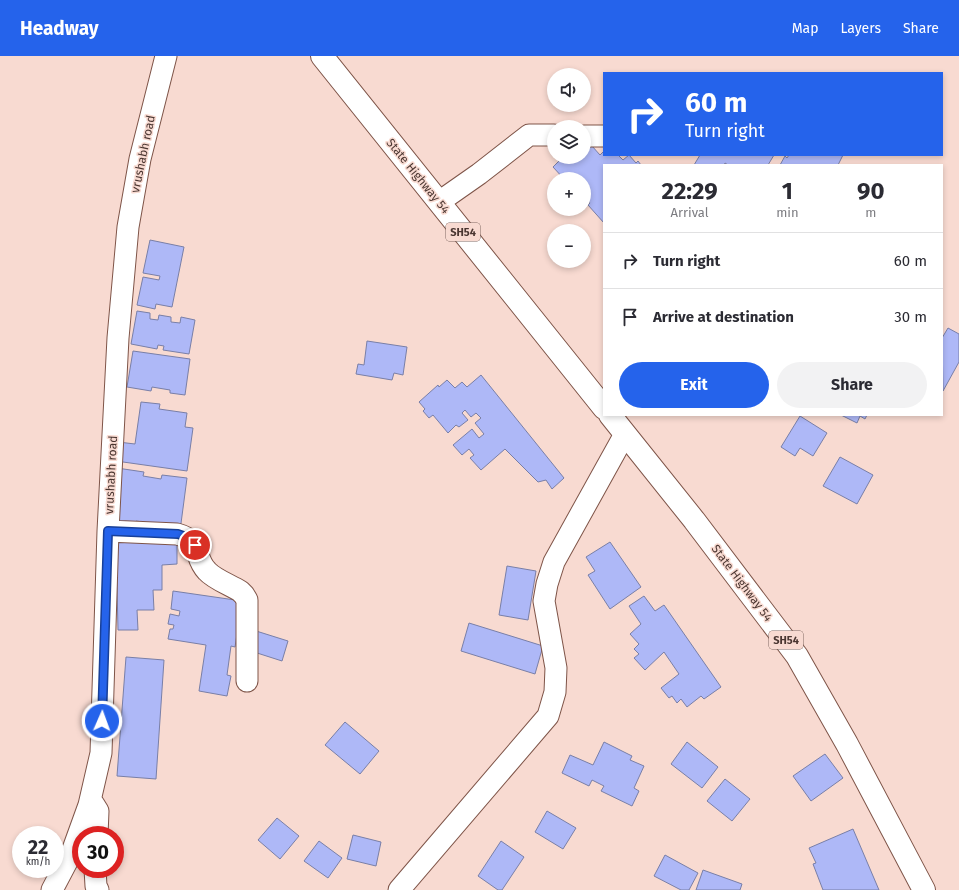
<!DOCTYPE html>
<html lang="en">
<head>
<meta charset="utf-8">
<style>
  body { margin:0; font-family:"Fira Sans",sans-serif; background:#f2f2f3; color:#2b2b33; height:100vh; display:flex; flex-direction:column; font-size:15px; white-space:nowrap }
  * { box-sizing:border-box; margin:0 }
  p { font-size:13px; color:#7c7c81 }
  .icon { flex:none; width:22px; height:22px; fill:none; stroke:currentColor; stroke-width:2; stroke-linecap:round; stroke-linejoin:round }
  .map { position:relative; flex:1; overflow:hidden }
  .details { position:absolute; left:603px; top:108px; width:340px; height:252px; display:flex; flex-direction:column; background:#fff; border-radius:0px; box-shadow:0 2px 6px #0003 }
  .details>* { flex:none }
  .guide { position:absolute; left:603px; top:16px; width:340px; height:84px; border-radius:0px; box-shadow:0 2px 6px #0003; background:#2563eb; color:#fff; overflow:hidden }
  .tools { position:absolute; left:547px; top:12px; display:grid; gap:8px }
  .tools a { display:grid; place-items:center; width:44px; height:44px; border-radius:50%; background:#fff; box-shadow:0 2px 6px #0003; font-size:20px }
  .speed { position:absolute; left:12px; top:770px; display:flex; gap:8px; font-size:20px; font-weight:700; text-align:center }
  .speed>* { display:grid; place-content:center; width:52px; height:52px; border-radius:50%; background:#fff; box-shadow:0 2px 6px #0003; line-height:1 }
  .speed small { font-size:10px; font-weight:400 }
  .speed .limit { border:6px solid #d22; background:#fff; color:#111 }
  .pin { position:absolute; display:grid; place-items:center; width:34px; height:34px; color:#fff; margin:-17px; border:2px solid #fff; border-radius:50%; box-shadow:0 1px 4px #0007 }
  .me { position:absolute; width:44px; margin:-22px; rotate:2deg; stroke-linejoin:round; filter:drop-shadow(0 0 3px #0008) }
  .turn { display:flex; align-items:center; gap:14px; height:84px; padding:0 16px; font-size:18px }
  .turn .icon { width:52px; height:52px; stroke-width:2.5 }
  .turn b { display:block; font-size:28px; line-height:34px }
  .eta { display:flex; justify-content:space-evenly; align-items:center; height:68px; text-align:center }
  .eta b { font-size:24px; font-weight:700; line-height:28px }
  .button { display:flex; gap:8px; margin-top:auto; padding:8px 16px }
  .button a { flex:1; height:46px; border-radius:24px; background:#2563eb; color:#fff; font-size:16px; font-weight:700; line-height:46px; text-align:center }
  .button a+a { background:#f2f2f3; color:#2b2b33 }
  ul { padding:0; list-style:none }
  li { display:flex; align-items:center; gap:12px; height:56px; padding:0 16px; border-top:1px solid #e1e1e2 }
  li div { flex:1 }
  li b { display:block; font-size:15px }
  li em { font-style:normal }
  header { display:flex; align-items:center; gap:24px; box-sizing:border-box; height:56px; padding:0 20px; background:#2563eb; color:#fff }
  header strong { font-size:19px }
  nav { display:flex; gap:22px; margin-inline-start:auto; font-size:14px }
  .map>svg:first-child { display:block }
  .building { fill:#aeb8f7; stroke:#797fa7 }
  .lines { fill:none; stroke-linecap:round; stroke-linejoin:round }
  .minor-casing { stroke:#7e5448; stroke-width:23 }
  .primary-casing { stroke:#7e5448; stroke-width:24 }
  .minor { stroke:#fff; stroke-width:21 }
  .primary { stroke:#fff; stroke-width:22 }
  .route-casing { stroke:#184099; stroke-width:10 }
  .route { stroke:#2563eb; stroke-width:7 }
  .labels { text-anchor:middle; stroke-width:3; stroke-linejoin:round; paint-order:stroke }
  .shield { fill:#f8dad1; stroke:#7e6761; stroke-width:1 }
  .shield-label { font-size:11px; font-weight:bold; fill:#4a3631 }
  .street-label { font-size:12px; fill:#4a3631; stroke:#f8dad1 }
</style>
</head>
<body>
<header>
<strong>Headway</strong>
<nav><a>Map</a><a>Layers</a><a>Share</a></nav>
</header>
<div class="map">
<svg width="959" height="834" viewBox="0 0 959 834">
  <rect width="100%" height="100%" fill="#f8dad1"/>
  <path class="building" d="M592,90l8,9 4,-4v4h14l5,5 6,-5 7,8 2,-2 3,4h-37v58l-16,-18 2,-2 -6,-7v-3l3,-3 -3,-3v-8h-16l-2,-3 -2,3 -11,-12 10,-10h21v-4z
    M700,99h74l-6,10h-40l-3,-2 -1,2h-30z
    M789,99h54l-5,10h-58l5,-9 2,2z
    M150,184l34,7 -12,60 -16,-3 -1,5 -18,-4 6,-28 16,3 1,-4 -17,-3z
    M137,255l13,2v6l8,1 1,-5 12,2v5l9,1 1,-6 14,3 -6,34 -26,-4 1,-4 -6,-1 -1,4 -26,-5z
    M948,272l11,6v28l-16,29 -1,-53z
    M367,285l40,6 -4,28 -9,-2 -2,7 -36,-6 2,-10 6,1z
    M133,295l57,8 -5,36 -15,-2v-3l-18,-3 -1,4 -24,-4z
    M481,319l83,103 -12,11 -6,-9 -8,2 -33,-33 -24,21 -11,-12 4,-3 -5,-6 -7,6 -9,-10 19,-16 7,9 5,-4 -9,-11 6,-5 -5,-5 -5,4 -6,-7 -3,3 6,7 -9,7 -3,-2 -8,8 -15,-18 -4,3 -6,-7 2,-2 -6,-7 19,-17 1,2 8,-7 8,8 7,-6 5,5z
    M141,346l19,2 -1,5 28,4 -2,14 8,1 -6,43 -71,-10 2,-19 17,2z
    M841,359h26l-2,4 -5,-3 -3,7z
    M800,360l27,17 -14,23 -13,-8 -5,8 -14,-9z
    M840,401l33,18 -16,29 -34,-18z
    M117,412l27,4 -1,4 18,3 1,-4 25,3 -7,53 -24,-7 -20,-3v4l-26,-4z
    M177,484v24l-15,1v25h-9l1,20h-17l1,20h-20l-2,-89z
    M610,486l31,45 -31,22 -22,-34 7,-4 -9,-14z
    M507,510l29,5 -8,49 -29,-5z
    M173,535l69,10 -7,46 -4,-1 -4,29 4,1 -4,20 -28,-5 7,-46 -38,-6 2,-10h3l1,-4 -6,-1 2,-10 9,2 1,-5 -9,-2z
    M644,540l11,15 9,-6 57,82 -17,12 -3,-3 -14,11 -6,-8 -4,4 -5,-7 -3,2 -8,-10 18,-14 -15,-22 -19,18 -11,-12 5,-4 -5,-5 5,-5 -9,-10 11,-10 -12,-18z
    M469,567l74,23 -8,28 -74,-23z
    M253,574l35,11 -6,20 -28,-9z
    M126,601l38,3 -8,119 -39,-3z
    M345,666l34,29 -19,23 -35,-29z
    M604,686l28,14 -2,4 14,6 -10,22 5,3 -7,15 -31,-15 3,-5 -12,-6 -3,6 -27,-13 8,-18 23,10z
    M687,686l31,25 -16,21 -31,-24z
    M825,698l18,24 -32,23 -18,-25z
    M725,723l25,20 -18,22 -25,-20z
    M547,755l29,17 -13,21 -28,-17z
    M277,762l22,18 -19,23 -22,-19z
    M853,773l26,61h-56l-10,-26 3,-1 -7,-15z
    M353,779l28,7 -5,24 -29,-7z
    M319,785l23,17 -14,20 -24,-17z
    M501,785l23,16 -22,33h-4l-20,-14z
    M665,799l33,18 -9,17h-8l-27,-14z
    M703,814l39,14 -2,6h-44z"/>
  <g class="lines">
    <g class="minor-casing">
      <path id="minor" d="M584,80h20
        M439,146l40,-28 50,-39h25
        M108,475l69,3c26,7 16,23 30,37 7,8 23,14 33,20l4,4 3,5v81
        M89,749l4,-2 5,8 -1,24
        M95,813l1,17 2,4
        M52,834l20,-38 17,-47 12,-52 7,-222 10,-193 10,-111 12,-68 26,-103
        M399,834l149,-174 7,-24 1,-24 -12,-67 3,-17 7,-22 71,-128"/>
    </g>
    <g class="primary-casing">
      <path id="primary" d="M322,0l282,352
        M610,359l84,105 103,136 50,88 77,146"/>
    </g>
    <use href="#minor" class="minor"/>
    <use href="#primary" class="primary"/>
  </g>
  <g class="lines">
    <g class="route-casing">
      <path id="route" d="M102,665l6,-190 70,3c7,2 13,5 17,11"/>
    </g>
    <use href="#route" class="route"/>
  </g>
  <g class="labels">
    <g class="shield">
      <rect x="446" y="167" width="34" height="18" rx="3"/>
      <rect x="769" y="575" width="34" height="18" rx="3"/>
    </g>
    <g class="shield-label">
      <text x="463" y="180">SH54</text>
      <text x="786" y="588">SH54</text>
    </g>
    <g class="street-label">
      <text transform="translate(143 98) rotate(-78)" y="4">vrushabh road</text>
      <text transform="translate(418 120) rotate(51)" y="4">State Highway 54</text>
      <text transform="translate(111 419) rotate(-87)" y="4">vrushabh road</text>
      <text transform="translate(742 527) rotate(53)" y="4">State Highway 54</text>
    </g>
  </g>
</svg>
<div class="tools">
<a><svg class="icon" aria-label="sound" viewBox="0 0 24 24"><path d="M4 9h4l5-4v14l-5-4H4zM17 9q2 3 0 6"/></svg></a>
<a><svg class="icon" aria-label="layers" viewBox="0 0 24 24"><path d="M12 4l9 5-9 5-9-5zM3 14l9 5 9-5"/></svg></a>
<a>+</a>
<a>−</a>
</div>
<div class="speed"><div>22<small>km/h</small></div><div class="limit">30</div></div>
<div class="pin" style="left:195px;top:489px;background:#d93025"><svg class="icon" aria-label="arrive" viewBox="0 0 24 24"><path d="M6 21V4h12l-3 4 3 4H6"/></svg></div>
<svg class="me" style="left:102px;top:665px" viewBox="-20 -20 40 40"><circle r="17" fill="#2563eb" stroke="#fff" stroke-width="3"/><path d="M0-11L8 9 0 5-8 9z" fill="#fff"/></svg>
<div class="guide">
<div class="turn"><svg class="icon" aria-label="right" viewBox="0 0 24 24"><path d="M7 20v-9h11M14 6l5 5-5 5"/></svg><div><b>60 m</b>Turn right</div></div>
</div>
<section class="details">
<div class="eta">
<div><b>22:29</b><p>Arrival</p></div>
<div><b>1</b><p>min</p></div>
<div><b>90</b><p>m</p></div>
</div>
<ul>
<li><svg class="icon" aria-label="right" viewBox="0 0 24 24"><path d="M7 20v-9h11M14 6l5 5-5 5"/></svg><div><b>Turn right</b></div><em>60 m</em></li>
<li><svg class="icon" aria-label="arrive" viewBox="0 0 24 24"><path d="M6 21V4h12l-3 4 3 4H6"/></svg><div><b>Arrive at destination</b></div><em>30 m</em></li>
</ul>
<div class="button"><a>Exit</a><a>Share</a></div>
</section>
</div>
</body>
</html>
